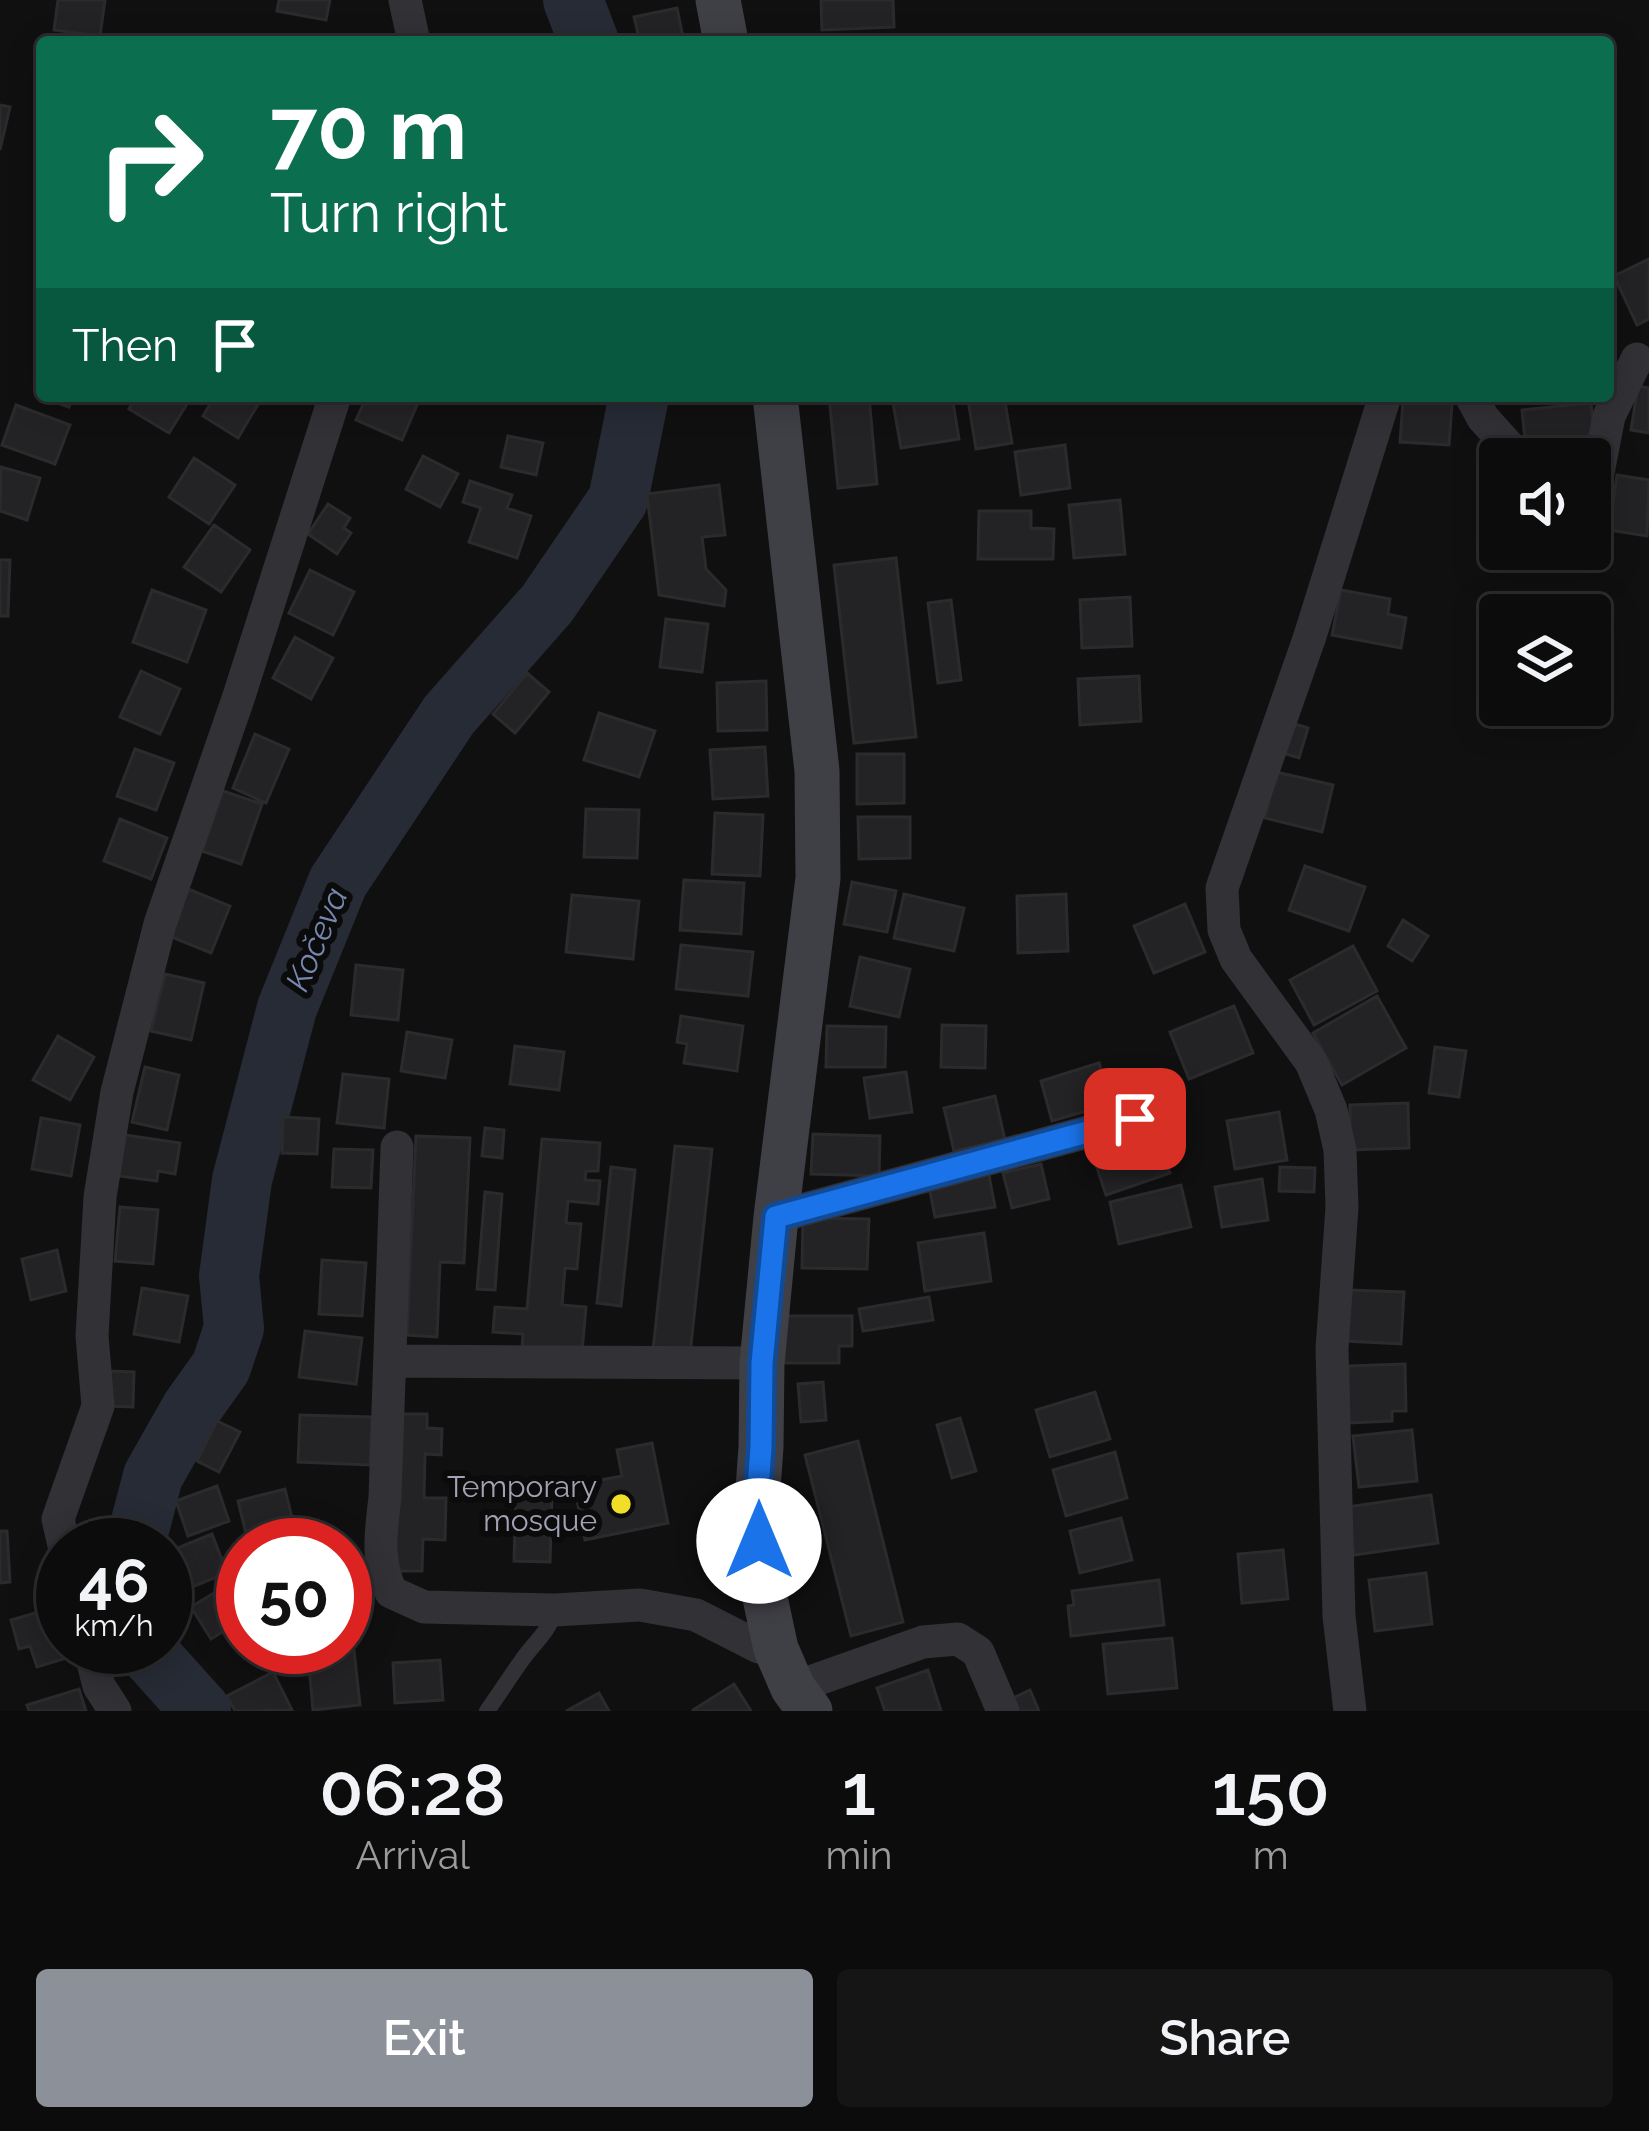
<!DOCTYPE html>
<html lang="en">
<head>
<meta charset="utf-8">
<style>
  body { margin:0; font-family:Raleway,sans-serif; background:#151516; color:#f1f3f6; height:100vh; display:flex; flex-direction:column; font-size:45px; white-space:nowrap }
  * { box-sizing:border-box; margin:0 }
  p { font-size:39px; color:#9a9b9d }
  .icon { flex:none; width:66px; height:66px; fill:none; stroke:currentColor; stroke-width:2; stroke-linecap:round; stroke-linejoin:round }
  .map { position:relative; height:1711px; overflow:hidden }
  .details { display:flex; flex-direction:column; background:#0c0c0d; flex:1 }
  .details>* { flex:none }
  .guide { position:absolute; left:36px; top:36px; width:1578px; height:366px; border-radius:12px; box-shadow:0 6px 30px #0003,0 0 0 3px #2c2c2e; background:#0b6e4f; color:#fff; overflow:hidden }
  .tools { position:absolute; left:1479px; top:438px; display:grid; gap:24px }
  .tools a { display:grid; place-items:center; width:132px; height:132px; border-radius:12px; background:#0c0c0d; box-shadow:0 6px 30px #0003,0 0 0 3px #2c2c2e; font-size:60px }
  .speed { position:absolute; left:36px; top:1518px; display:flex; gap:24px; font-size:60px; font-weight:700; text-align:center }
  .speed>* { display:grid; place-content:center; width:156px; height:156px; border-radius:50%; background:#0c0c0d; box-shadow:0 6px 30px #0003,0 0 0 3px #2c2c2e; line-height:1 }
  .speed small { font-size:30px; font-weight:400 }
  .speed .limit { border:18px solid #d22; background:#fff; color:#111 }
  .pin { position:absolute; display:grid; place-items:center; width:102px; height:102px; color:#fff; margin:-51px; border-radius:24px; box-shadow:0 6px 18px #0006 }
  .me { position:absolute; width:132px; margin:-66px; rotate:0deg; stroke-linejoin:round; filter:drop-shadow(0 0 9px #0008) }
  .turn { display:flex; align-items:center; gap:42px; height:252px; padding:0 36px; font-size:54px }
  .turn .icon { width:156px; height:156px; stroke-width:2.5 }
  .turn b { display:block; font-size:84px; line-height:102px }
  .then { display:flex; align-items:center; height:114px; padding:0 36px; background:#0003; gap:24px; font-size:45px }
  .eta { display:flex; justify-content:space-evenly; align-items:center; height:204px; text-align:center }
  .eta b { font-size:72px; font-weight:600; line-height:84px }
  .cta { display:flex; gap:24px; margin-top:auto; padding:24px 36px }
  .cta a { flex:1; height:138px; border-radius:12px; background:#8c9099; color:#fff; font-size:48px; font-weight:600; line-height:138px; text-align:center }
  .cta a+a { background:#151516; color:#f1f3f6 }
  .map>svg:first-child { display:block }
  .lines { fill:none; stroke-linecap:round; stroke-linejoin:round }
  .river { stroke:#262b35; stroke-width:60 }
  .building { fill:#232325; stroke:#2b2a2d; stroke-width:3 }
  .lane { stroke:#313136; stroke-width:16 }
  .street { stroke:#313136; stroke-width:33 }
  .secondary { stroke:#3f3f46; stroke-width:45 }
  .route-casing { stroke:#114b97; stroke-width:30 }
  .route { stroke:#1a73e8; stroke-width:21 }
  .poi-dot { fill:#f2de27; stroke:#0b0b0c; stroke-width:4.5 }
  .labels { text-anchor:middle; stroke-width:12; stroke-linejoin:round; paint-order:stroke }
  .poi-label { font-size:30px; fill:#a1a2b2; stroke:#0b0b0c; text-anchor:end }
  .water-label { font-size:33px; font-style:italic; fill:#7787ae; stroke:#0b0b0c }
</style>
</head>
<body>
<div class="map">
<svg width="1649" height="1711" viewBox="0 0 1649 1711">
  <rect width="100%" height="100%" fill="#101011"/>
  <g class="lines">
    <path class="river" d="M573,0l16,42
      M135,1545l18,-69 38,-67 30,-42 13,-39 -5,-52 13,-96 45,-172 51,-126 111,-167 98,-111 71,-104 21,-104
      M146,1647l1,4 54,60"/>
  </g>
  <path class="building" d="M58,0h47l-5,36 -46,-6z
    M279,0h51l-4,20 -49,-9z
    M821,0h72l1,27 -72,3z
    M677,8l7,34h-44l-6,-25z
    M0,105l10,2 -10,43z
    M1649,259v60l-12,6 -23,-49z
    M42,378v18h31l-4,11 -33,-12z
    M1638,386l11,2v45l-18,-3z
    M136,396h56l-23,37 -40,-24z
    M215,396h48l-25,42 -35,-22z
    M367,396l53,2 -18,42 -46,-20z
    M829,396h40l8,88 -39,4z
    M937,396h15l7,43 -58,9 -8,-45z
    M994,396h10l8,47 -36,6 -8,-49z
    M1403,401l49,3 -3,41 -49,-3z
    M1591,403l5,50 -69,6 -5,-49z
    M16,405l54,20 -15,39 -53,-19z
    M508,436l35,7 -7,32 -35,-8z
    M1065,445l5,43 -49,7 -6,-43z
    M423,456l35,18 -18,33 -34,-18z
    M194,458l41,27 -26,39 -40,-27z
    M1,467l39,11 -13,42 -27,-9z
    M1617,475l32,5 -2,56 -57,-9v-21l22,4z
    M470,481l42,14 -5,13 24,8 -14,42 -48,-16 12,-34 -18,-6z
    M719,485l6,50 -23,2 4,32 20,21 -2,16 -65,-11 -12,-101z
    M1120,500l5,54 -51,4 -5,-53z
    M328,504l22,14 -6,10 7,5 -14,21 -29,-20z
    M979,511h52v17l23,1 -1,30h-75z
    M214,525l36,25 -29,42 -37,-25z
    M896,558l20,179 -62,6 -20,-178z
    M0,560h10l-2,56h-8z
    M310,570l44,22 -21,43 -44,-22z
    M152,590l54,20 -19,52 -54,-20z
    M1341,590l49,9 -2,15 18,4 -5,30 -69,-13z
    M1130,597l2,49 -50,2 -2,-48z
    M951,600l10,80 -23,3 -10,-80z
    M666,619l42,5 -6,48 -42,-5z
    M295,637l38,21 -22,41 -38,-21z
    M141,671l39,18 -20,45 -40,-17z
    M527,673l22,19 -34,41 -22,-19z
    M1139,676l2,45 -61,4 -2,-46z
    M766,681l1,49 -49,1 -1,-48z
    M599,713l56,18 -16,46 -55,-17z
    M1285,721l23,7 -9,30 -23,-7z
    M255,734l34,15 -23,54 -33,-15z
    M765,747l3,49 -55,3 -3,-49z
    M135,749l39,14 -18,47 -39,-14z
    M857,754h47v49l-47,1z
    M1276,772l57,13 -11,47 -57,-14z
    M223,791l39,13 -21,60 -39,-13z
    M586,809l53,1 -2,48 -53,-1z
    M715,813l48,2 -3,61 -48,-2z
    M858,817h52v41l-51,1z
    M120,819l47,19 -16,41 -47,-18z
    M1305,866l60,21 -16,44 -60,-21z
    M684,880l60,3 -3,51 -61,-4z
    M852,882l44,9 -9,41 -43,-8z
    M188,889l42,17 -19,47 -42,-17z
    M904,894l60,14 -10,43 -60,-13z
    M1066,894l2,57 -50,2 -1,-57z
    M572,895l67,6 -6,58 -67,-7z
    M1185,904l20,48 -51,21 -20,-47z
    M1403,920l25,16 -16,25 -24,-15z
    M681,945l72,7 -5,44 -72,-7z
    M1353,946l24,45 -63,34 -24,-45z
    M860,957l50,12 -11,48 -49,-11z
    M356,965l47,5 -5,50 -47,-5z
    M165,974l39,9 -13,57 -40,-9z
    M1377,996l29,52 -64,37 -29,-52z
    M1234,1006l19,47 -64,26 -19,-47z
    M681,1016l62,10 -6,45 -53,-8 3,-19 -10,-2z
    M942,1025l44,1 -1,42 -44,-1z
    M827,1026l59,1 -1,40h-59z
    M407,1032l45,8 -7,38 -44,-7z
    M58,1036l36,21 -24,43 -37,-20z
    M515,1046l49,6 -5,38 -49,-6z
    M1435,1047l31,4 -7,46 -30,-4z
    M1099,1063l12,41 -59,17 -11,-40z
    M145,1067l34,8 -12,55 -35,-8z
    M906,1072l6,40 -42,6 -6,-40z
    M343,1074l46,5 -5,49 -47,-5z
    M995,1096l10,44 -51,11 -10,-43z
    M1408,1103l1,45 -59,2v-45z
    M1279,1112l8,48 -52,9 -8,-48z
    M283,1117l36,2 -2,35 -35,-1z
    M41,1118l39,7 -9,51 -39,-7z
    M485,1128l19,2 -2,28 -20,-2z
    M813,1134l67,2 -1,40 -68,-2z
    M125,1135l55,8 -5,31 -17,-3 -1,10 -38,-5z
    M416,1136l54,2 -6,125 -24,-1 -3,75 -30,-2z
    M1159,1137l11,36 -64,22 -12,-36z
    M542,1139l58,4 -2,28h-12l-1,9 15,1 -2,23 -30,-3 -2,22 15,1 -4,45 -12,-1 -3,37 24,2 -4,45 -60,-4 1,-14 -30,-2 2,-25 32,2z
    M675,1146l37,3 -22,205 -37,-4z
    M334,1149l39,1 -2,38 -39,-1z
    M1041,1164l8,35 -37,9 -9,-35z
    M611,1167l24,3 -14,136 -24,-3z
    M1280,1167l35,1 -1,24 -35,-1z
    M988,1170l7,37 -60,10 -7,-36z
    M1262,1179l6,41 -46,7 -7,-40z
    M1181,1185l10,42 -72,17 -9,-42z
    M485,1192l17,2 -7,96 -18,-1z
    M120,1207l38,3 -5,54 -38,-3z
    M803,1218l66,1 -2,50 -65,-1z
    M984,1233l7,48 -66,10 -7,-48z
    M57,1250l9,41 -35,9 -9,-41z
    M322,1260l44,3 -4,53 -43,-2z
    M142,1288l46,8 -9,46 -45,-8z
    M1349,1290l55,2 -3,52 -55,-3z
    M929,1297l4,23 -70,11 -4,-22z
    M785,1316h67v30h-13v17h-55z
    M305,1331l57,7 -6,46 -57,-7z
    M1405,1364l1,47h-14v10l-43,2 -1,-57z
    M108,1371l26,1 -1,35 -25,-1z
    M823,1382l3,38 -25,2 -3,-38z
    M1095,1392l15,47 -60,18 -14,-47z
    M398,1414h29v14l15,1 -1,26 -16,-1 -1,44h22l-1,42 -22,-1 -1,32h-29z
    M300,1415l72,2 -2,48 -72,-3z
    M960,1418l16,53 -24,7 -15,-53z
    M217,1421l23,11 -21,40 -22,-11z
    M1412,1430l5,51 -58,6 -6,-51z
    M858,1441l45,181 -52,14 -46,-181z
    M652,1443l16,80 -83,17 -11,-55 48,-9 -5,-26z
    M1115,1452l12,46 -61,18 -13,-46z
    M217,1486l12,35 -41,15 -12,-35z
    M285,1489l10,41 -47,12 -10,-41z
    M516,1495h36l-2,67 -36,-1z
    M1431,1495l7,48 -84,12 -7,-48z
    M1121,1518l11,42 -52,13 -10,-42z
    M0,1531h7l3,51 -10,1z
    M339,1533l2,12h-51l-1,-3z
    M212,1534l15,39 -50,20 -12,-30v-10z
    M1283,1550l5,49 -46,4 -4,-49z
    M1426,1573l6,51 -57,7 -6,-51z
    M1159,1580l5,45 -93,11 -3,-30 6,-1 -2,-14z
    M232,1582l11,17v20l-32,20 -20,-32z
    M63,1605v42h15l2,7 -43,13 -7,-21 -11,3 -8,-29z
    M1172,1638l5,50 -69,6 -5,-50z
    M354,1650l6,55 -47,5 -5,-55z
    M440,1660l3,40 -48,3 -2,-40z
    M928,1670l13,41h-56l-8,-23z
    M273,1672l19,38 -57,1 -8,-15z
    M734,1684l17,27h-58v-1z
    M79,1689l7,22h-57l-2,-6z
    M1030,1690l9,21h-26l-4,-11z
    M599,1693l10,18h-43z"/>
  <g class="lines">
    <path class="lane" d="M487,1711c12,-17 23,-34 35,-51 13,-19 26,-26 33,-50"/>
    <path class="street" d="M405,0l9,42
      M1471,396l12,22 37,41
      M1590,500l3,-2 16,-82 28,-57
      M397,1147l-12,350c-4,36 -9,61 6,95l33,15 131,3 85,-5 56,10 63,32 17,2
      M776,1217l359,-98
      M390,1361l372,2
      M64,1545l-6,-26 40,-113 -6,-70 8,-139 17,-105 43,-168 78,-225 97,-303
      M89,1647l10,39 16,25
      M793,1688l130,-46 35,-3 20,13 25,59
      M1350,1711l-11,-95 -7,-267 10,-142 -2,-57 -9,-40 -20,-48 -75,-103 -12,-29 -2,-42 88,-252 75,-240"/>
    <path class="secondary" d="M718,0l8,42
      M775,396l42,375 1,107 -42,339 -14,146 -1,84 -4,56 4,76 15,70 17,39 17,23"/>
  </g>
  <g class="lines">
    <g class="route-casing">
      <path id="route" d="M759,1541l-2,-38 4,-56 1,-84 14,-146 359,-98"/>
    </g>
    <use href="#route" class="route"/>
  </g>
  <circle class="poi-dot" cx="621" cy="1504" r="12"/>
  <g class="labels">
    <g class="poi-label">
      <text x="597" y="1497">Temporary<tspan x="597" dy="34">mosque</tspan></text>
    </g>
    <g class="water-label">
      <text transform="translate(316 939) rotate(-67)" y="12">Kočeva</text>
    </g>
  </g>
</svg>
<div class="tools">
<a><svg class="icon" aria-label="sound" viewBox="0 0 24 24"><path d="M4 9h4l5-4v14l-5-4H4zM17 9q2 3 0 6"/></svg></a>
<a><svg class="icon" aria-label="layers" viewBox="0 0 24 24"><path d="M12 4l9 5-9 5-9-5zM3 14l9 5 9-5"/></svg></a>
</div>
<div class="speed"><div>46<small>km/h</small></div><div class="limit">50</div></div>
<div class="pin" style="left:1135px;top:1119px;background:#d93025"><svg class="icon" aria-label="arrive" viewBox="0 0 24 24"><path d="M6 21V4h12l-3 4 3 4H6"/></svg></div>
<svg class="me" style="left:759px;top:1541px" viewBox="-20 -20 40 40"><circle r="19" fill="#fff"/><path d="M0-13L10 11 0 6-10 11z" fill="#1a73e8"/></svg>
<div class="guide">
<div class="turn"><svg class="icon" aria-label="right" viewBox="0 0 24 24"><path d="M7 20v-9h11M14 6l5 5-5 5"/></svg><div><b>70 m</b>Turn right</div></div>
<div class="then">Then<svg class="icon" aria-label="arrive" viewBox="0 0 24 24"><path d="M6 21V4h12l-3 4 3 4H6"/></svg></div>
</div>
</div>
<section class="details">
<div class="eta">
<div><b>06:28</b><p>Arrival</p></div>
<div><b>1</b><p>min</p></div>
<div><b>150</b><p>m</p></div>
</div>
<div class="cta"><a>Exit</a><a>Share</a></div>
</section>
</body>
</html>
